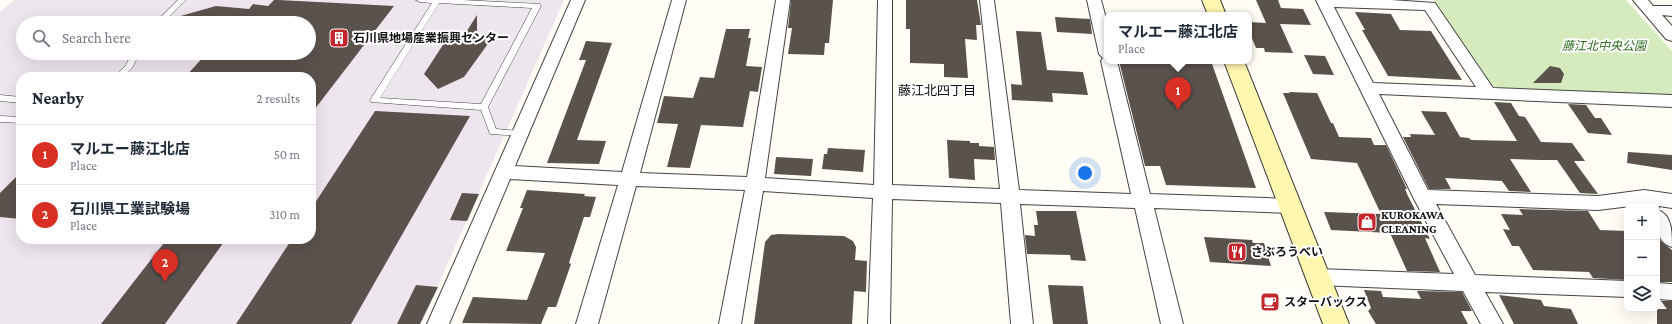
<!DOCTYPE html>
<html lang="en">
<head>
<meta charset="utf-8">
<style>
  :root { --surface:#fff; --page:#f2f2f3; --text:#1f2937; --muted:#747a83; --line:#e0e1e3; --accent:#d93025 }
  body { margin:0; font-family:"Crimson Pro","Noto Sans JP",serif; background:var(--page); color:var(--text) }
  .controls { position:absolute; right:12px; bottom:12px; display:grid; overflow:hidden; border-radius:8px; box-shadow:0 4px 16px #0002 }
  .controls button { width:36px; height:36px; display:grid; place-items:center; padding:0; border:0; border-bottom:1px solid var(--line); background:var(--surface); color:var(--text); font:20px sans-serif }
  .you { position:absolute; left:1085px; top:173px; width:14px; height:14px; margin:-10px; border:3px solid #fff; border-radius:50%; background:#1a73e8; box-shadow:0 0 0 6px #1a73e833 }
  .badge { display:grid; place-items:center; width:26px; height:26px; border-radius:50%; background:var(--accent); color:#fff; font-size:13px; font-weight:700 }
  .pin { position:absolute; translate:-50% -33px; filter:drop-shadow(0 1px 2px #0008) }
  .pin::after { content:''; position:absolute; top:21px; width:14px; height:12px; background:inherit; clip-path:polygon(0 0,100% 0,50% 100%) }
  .popup { position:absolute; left:1104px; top:12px; width:148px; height:52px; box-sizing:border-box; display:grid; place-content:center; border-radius:8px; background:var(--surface); filter:drop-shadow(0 1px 3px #0005); font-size:13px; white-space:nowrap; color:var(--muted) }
  .popup b { font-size:15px; color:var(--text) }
  .popup::after { content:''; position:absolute; left:50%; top:100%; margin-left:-8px; border:8px solid transparent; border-top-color:var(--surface) }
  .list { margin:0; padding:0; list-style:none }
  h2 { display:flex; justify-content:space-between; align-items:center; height:52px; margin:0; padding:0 16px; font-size:17px }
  h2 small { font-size:13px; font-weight:400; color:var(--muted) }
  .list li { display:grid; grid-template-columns:26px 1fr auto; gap:12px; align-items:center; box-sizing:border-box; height:60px; padding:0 16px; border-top:1px solid var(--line) }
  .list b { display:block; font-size:15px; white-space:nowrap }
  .list p { margin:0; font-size:13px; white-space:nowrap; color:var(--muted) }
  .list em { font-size:13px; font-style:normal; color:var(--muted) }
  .icon { flex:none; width:22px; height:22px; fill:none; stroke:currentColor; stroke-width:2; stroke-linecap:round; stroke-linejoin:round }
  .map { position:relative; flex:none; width:1672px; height:324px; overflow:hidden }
  .search { position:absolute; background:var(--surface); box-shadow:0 4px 16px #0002; left:16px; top:16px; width:300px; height:44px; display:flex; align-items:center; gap:10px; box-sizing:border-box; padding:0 14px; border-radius:22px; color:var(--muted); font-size:15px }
  .panel { position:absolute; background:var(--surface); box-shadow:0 4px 16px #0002; left:16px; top:72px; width:300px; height:172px; border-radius:16px }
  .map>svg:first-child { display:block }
</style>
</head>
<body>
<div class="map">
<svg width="1672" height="324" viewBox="0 0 1672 324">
  <rect width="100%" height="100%" fill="#fffdf5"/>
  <path fill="#eee6ef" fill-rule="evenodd" d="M14 0H564L421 324H0V12ZM23 23H309V53H23ZM21 77H311V239H21Z"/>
  <path fill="#d5ebbd" d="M1434 0H1626L1672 51V95L1500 89 1488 84Z"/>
  <path fill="#5a524d" d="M274 0H279L394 6 311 114V77H185L207 53H309V23H170V19L216 6 249 9 253 4 268 6Z
    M791 0H833L829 43H825L824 55 788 54 792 28H788Z
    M906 0H977L981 25H976L977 40 965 39 968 78 944 77V64L910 63V29H906Z
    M1256 0H1278L1281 8 1303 9 1311 25 1280 24 1293 53 1265 52 1264 48H1256L1249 31V22L1266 23Z
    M1355 12 1391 14 1400 30 1431 31 1462 80 1388 76 1362 30H1365Z
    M477 15V35L495 34 464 77 438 89 424 74 450 34H465Z
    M1055 17 1090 19 1092 34 1057 32Z
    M726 29H750L748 38H751L746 66 762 67 758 92 750 91 743 127 701 125 690 168 667 167 678 124 657 123 664 96 693 98 700 77 714 78Z
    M1016 31 1041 32 1047 70 1083 72 1088 95 1052 93 1053 102 1012 100 1011 84 1022 85Z
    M586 41 612 43 577 140 606 141 599 164 547 163 586 60H579Z
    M1304 55 1325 56 1334 75 1313 74Z
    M1119 61H1211L1256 188 1166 185 1160 166H1145Z
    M1550 66 1560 68 1564 74 1561 83H1533Z
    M1289 92 1317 93 1331 123H1333L1339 137 1371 138 1374 145H1386L1407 189H1405L1408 196 1430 239 1425 238 1440 272 1407 271 1390 233 1331 230 1324 212 1381 214 1357 163 1311 159 1283 93H1290Z
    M1494 102 1511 103 1519 116 1525 117 1541 142 1572 143 1585 161H1574L1598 194 1580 193 1557 160H1541L1510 159 1531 192 1509 191 1502 181 1445 178 1451 189H1429L1403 137H1411L1410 134 1435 135 1421 111 1446 112 1460 137 1469 138 1471 140 1517 141Z
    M1568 104 1586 105 1595 118H1601L1612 135 1588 133Z
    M375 111 470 116 351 324H236L292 239H311V209Z
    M947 140 970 141V143H979V146L994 147 995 160 974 159 975 180 949 178Z
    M828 148 865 150 863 172 822 169 824 154H827Z
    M1628 152 1672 155V170L1627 163Z
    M776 157 813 159 811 176 774 174Z
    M21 172V219L0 217V193Z
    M527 190 585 194 584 196 596 197 590 217H584L569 263 571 264 556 307H548L541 324 462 323 473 297 527 300 545 253 506 251 523 208H520Z
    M462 193 479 194 467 221 450 220Z
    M1519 209 1588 211 1600 230 1627 231V280L1593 278 1589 272 1533 270 1519 246H1512L1503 229 1510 230 1501 214 1523 215Z
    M1036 211H1076L1086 261 1071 260 1070 255 1027 254 1025 235 1035 236 1034 225H1038Z
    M1657 233 1661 241 1672 250V282H1657Z
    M778 234 844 236 853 241 856 247 855 260 867 261 866 292 854 291 852 324H754L765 242 771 235Z
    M1204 237 1252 240 1253 243H1264L1271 266 1210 262Z
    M167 239H226L165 324H101Z
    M416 285 438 287 420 324H397Z
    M1048 285 1083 286 1088 324H1053Z
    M1364 290 1381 291 1383 297 1421 299 1417 291 1462 292 1472 311H1461L1468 324H1376L1368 311 1371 308Z
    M1499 295 1541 300 1544 306 1571 309 1578 324H1514Z
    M1661 301H1672V324H1657V309H1667Z"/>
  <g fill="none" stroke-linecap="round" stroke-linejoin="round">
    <defs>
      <path id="lane" d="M178 0H186L163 23H155Z
        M416 0H462L540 4 541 6 488 107 496 129 520 131 523 132 524 134 523 136 490 134 481 110 371 102 370 100 432 3 420 2ZM439 3 532 8 481 104 380 98Z
        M132 53H140L132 68 123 77H114L126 65Z
        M0 95 21 97V103L0 101Z
        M0 116 21 117V123L0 122Z"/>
      <path id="street" d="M571 0H585L515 166 622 172 672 0H686L640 173 747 177 776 0H790L765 178 874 185 878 0H892V185L1000 189 980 0H994L1019 190 1131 194 1101 61 1103 58 1099 54 1087 0H1101L1107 22V61H1117L1150 194 1291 199 1298 201 1300 206 1298 211 1291 213 1154 208 1183 324H1161L1135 208 1020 204 1033 324H1011L1001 203 892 199 890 324H868L873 198 763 191 741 324H719L745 190 636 186 598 324H576L618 185 510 179 449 324H427Z
        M1316 0H1391L1435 3 1493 88 1672 95V107L1379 94 1428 190 1598 196 1644 190 1672 194V208L1659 206 1658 210C1672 215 1672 232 1672 247 1654 241 1657 222 1657 207H1640L1639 205 1598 210 1436 204 1475 275 1627 281V297L1485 292 1503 324H1481L1463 291 1318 285 1311 283 1308 277 1311 271 1318 269 1454 274 1413 197ZM1334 7 1425 10 1476 87 1373 83Z
        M1633 0H1648L1653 6H1672V16L1662 15 1672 26V41L1666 39Z
        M1657 283 1672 284V300L1657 299Z"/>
      <path id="secondary" d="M1202 0H1220L1226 15H1208Z
        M1224 61H1244L1349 324H1323Z"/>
    </defs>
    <use href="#lane" stroke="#444" stroke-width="1"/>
    <use href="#street" stroke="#444" stroke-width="2"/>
    <use href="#secondary" stroke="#333" stroke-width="2"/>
    <use href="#lane" fill="#fff" fill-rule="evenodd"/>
    <use href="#street" fill="#fff" fill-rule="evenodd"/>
    <use href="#secondary" fill="#fff6b0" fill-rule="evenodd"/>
  </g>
  <defs>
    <symbol id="building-square" viewBox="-11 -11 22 22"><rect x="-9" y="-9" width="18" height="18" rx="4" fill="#c4262e" stroke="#fff"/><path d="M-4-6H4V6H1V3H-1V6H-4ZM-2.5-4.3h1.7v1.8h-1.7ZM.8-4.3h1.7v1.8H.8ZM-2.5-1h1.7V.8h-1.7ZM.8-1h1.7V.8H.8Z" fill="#fff"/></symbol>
    <symbol id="shop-square" viewBox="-11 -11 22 22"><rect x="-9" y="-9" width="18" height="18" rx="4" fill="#c4262e" stroke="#fff"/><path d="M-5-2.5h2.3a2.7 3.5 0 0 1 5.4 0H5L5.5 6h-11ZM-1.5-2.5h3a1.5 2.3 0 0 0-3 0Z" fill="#fff"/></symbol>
    <symbol id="restaurant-square" viewBox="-11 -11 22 22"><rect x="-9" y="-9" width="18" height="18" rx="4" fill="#c4262e" stroke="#fff"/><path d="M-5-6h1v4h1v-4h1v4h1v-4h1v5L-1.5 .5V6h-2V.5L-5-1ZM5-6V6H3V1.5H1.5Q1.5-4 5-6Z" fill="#fff"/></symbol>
    <symbol id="cafe-square" viewBox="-11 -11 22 22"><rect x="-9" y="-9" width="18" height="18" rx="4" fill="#c4262e" stroke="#fff"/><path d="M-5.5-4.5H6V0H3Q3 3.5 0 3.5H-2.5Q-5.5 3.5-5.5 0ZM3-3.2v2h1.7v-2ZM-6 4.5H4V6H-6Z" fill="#fff"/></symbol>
  </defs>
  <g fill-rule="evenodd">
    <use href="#building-square" x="328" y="27" width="22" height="22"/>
    <use href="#shop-square" x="1356" y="211" width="22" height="22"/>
    <use href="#restaurant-square" x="1226" y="241" width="22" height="22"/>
    <use href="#cafe-square" x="1259" y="291" width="22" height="22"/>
  </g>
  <g text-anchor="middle" stroke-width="4" stroke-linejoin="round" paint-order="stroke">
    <g font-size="12" font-weight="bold" fill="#111" stroke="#fff" text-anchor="start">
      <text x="353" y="42">石川県地場産業振興センター</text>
      <text x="1381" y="219">KUROKAWA<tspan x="1381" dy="14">CLEANING</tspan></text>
      <text x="1251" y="256">さぶろうべい</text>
      <text x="1284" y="306">スターバックス</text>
    </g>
    <g font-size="12" font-style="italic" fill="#2f6b1f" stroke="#fff">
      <text x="1604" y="50">藤江北中央公園</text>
    </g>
    <g font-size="13" fill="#111" stroke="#fff">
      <text x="937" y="95">藤江北四丁目</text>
    </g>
  </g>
</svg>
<div class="controls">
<button>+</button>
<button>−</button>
<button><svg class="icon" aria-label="layers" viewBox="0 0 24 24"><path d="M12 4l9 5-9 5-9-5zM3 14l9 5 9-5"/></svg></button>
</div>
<div class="you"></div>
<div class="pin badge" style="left:1178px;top:110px">1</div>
<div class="popup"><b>マルエー藤江北店</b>Place</div>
<div class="pin badge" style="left:165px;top:282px">2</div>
<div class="search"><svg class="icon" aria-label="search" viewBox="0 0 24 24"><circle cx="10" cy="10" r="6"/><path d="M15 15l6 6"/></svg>Search here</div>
<section class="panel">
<h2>Nearby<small>2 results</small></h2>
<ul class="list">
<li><span class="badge">1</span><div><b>マルエー藤江北店</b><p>Place</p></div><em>50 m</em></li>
<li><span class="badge">2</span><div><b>石川県工業試験場</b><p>Place</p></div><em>310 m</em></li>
</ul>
</section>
</div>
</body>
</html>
